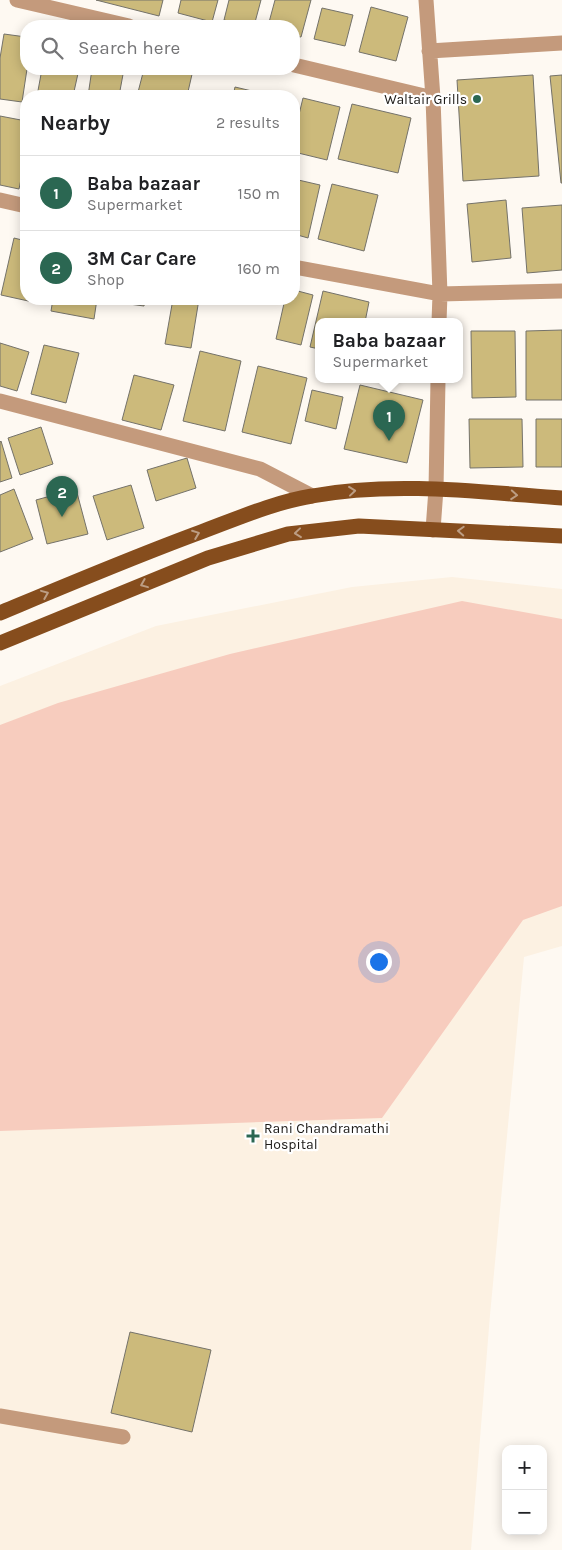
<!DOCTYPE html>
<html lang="en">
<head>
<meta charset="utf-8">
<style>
  :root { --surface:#fff; --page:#f2f2f2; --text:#202124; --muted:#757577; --line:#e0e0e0; --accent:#2b6752 }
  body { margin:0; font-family:Karla,sans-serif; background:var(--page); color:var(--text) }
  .controls { position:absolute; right:15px; bottom:15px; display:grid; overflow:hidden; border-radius:10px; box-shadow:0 2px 12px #0003 }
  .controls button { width:45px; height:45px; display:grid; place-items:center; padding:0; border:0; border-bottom:1px solid var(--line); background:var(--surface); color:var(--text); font:25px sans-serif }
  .you { position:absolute; left:378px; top:961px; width:18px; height:18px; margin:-12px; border:4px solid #fff; border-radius:50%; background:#1a73e8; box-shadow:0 0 0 8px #1a73e833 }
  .badge { display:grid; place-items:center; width:32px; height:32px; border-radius:50%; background:var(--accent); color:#fff; font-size:16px; font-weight:700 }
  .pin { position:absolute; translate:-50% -41px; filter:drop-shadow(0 1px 2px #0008) }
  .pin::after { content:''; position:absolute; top:26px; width:18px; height:15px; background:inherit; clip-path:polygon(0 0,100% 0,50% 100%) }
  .popup { position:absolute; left:315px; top:318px; width:148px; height:65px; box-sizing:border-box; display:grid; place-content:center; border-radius:10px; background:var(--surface); filter:drop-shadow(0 1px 4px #0005); font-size:16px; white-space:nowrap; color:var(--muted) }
  .popup b { font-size:19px; color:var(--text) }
  .popup::after { content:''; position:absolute; left:50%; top:100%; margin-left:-10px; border:10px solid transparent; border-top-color:var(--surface) }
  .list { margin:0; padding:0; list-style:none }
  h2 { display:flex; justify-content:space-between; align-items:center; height:65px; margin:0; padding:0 20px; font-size:21px }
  h2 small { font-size:16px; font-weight:400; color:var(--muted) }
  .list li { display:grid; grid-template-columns:32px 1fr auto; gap:15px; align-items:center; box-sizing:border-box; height:75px; padding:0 20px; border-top:1px solid var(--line) }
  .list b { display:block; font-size:19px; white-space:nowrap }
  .list p { margin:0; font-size:16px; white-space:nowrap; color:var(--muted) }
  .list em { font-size:16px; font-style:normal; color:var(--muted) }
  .icon { flex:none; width:28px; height:28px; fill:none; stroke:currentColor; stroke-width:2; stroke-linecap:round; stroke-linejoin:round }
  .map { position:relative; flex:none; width:562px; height:1550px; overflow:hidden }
  .search { position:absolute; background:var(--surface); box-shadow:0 2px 12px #0003; left:20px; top:20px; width:280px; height:55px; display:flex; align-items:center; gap:12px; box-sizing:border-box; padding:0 18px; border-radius:20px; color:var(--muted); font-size:19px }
  .panel { position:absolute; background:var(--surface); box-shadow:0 2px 12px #0003; left:20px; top:90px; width:280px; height:215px; border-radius:20px }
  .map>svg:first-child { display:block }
</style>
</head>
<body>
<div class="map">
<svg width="562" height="1550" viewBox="0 0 562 1550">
  <rect width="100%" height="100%" fill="#fef9f2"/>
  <path fill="#fcf1e2" d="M452 577 562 589V946L524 957 490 1315 471 1550H0V686L156 626 352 587Z"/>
  <path fill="#f7ccbe" d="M462 601 562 619V906L523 920 382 1118 0 1131V725L58 703 230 654Z"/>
  <path fill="#ccba7b" stroke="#74726a" d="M96 0H163L159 16Z
    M181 0H218L212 22 178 13Z
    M229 0H261L254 26 224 20Z
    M275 0H311L301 37 294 36V26H268Z
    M371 7 408 17 396 61 359 52Z
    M322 8 353 15 345 46 314 39Z
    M4 34 26 37 27 69 22 102 0 99V58Z
    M42 69H79L73 96H37Z
    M92 69H124L119 96H88Z
    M144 69 193 70 187 96H137Z
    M533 75 539 176 463 181 457 80Z
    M562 75V183H561L550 76Z
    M235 87 273 96H233Z
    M303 98 340 107 327 160 294 152V135Z
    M352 104 411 118 398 173 338 159Z
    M0 116 26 121V155L19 189 0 185Z
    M294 179 320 185 308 238 294 234Z
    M332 184 378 195 364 251 318 239Z
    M506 200 511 258 472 262 467 204Z
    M562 205V270L527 273 522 208Z
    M14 238 26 241V299H43L42 304 1 295Z
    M294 290 313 295 301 345 276 339 285 299H294Z
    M323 291 369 302 365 322H319V349L310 347Z
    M53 299H97L94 319 51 311Z
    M114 299H145L144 306 114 302Z
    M173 299H199L191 348 165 344Z
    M562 330V400H526V331Z
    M471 331H515L516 397 472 398Z
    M0 343 29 352 17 391 0 386Z
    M44 345 79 353 66 403 31 394Z
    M200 351 241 361 225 431 183 421Z
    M258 366 307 378 291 444 242 432Z
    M134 375 174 385 161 430 122 420Z
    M360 385 423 400 407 463 344 449Z
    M312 390 343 397 336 429 305 421Z
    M469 419H522L523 467 470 468Z
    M536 419H562V467H536Z
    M41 427 53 464 20 475 8 438Z
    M1 441 12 478 0 482V442Z
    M187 458 196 488 156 501 147 470Z
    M131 485 144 528 107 540 93 496Z
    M14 489 33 539 0 552V495Z
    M76 489 88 534 47 544 36 500Z
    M130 1332 211 1350 192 1432 111 1413Z"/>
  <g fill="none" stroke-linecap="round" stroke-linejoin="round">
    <path stroke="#c49a7c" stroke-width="15" d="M17 0 129 26
      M426 0 433 98 440 294 439 322
      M429 51 562 43
      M294 65 433 98
      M0 200 26 206
      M294 267 440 294 562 291
      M0 401 260 469 312 496
      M433 530 436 489 438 380
      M0 1416 123 1437"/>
    <path stroke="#864d1d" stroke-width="15" d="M0 613C67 585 133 557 201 532 236 519 275 502 312 496 393 481 481 492 562 498
      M0 643 208 558 288 534 359 526 562 536"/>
  </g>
  <defs><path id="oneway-chevron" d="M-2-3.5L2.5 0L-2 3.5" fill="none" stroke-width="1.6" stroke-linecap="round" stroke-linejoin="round" transform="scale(1.25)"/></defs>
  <g stroke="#bc9d83">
    <use href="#oneway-chevron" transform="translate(352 491) rotate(-6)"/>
    <use href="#oneway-chevron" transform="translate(514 495) rotate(4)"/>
    <use href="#oneway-chevron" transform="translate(461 531) rotate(-177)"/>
    <use href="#oneway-chevron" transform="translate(298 533) rotate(174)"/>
    <use href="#oneway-chevron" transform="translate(196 534) rotate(-21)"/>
    <use href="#oneway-chevron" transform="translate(144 584) rotate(158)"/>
    <use href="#oneway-chevron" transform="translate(45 594) rotate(-22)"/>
  </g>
  <g fill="#2b6752" stroke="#fff" stroke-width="2">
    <circle cx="477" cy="99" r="5"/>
    <path d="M250.5 1128.5h5v5h5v5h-5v5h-5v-5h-5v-5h5z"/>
  </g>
  <g text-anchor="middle" stroke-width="4.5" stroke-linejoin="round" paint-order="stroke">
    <g font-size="14" fill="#1d1b18" stroke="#fff" text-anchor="end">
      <text x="467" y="104">Waltair Grills</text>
      <text x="264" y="1133" text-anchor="start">Rani Chandramathi<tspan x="264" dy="16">Hospital</tspan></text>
    </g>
  </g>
</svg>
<div class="controls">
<button>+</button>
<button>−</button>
</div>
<div class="you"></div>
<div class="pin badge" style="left:389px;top:441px">1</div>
<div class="popup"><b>Baba bazaar</b>Supermarket</div>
<div class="pin badge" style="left:62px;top:517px">2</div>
<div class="search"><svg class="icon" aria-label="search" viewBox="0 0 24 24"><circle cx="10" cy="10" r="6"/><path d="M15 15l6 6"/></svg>Search here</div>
<section class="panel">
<h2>Nearby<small>2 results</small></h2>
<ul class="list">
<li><span class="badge">1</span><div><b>Baba bazaar</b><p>Supermarket</p></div><em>150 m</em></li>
<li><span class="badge">2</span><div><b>3M Car Care</b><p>Shop</p></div><em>160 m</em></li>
</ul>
</section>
</div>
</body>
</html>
